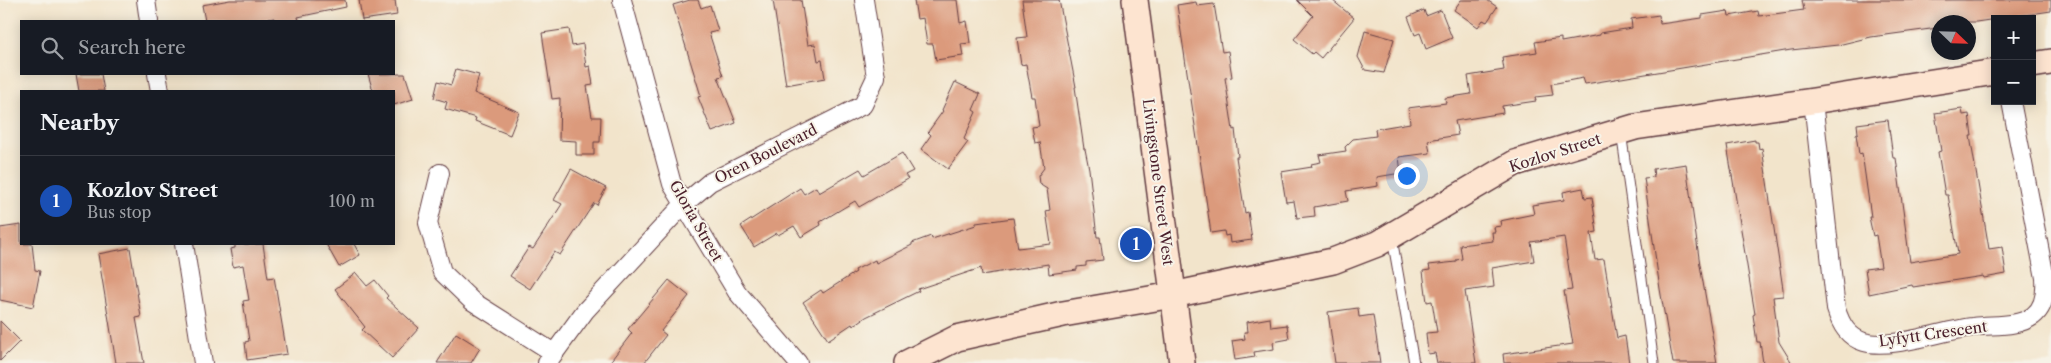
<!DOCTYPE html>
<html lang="en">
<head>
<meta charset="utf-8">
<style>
  :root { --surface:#171b24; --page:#20242c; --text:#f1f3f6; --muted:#9ea1a6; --line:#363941; --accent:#d690ce }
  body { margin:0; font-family:"Libre Caslon Text",serif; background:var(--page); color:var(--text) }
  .controls { position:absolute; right:15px; top:15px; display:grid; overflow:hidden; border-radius:0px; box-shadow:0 2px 12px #0003 }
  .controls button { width:45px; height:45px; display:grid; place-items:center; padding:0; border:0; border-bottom:1px solid var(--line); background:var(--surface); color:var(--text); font:25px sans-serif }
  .compass { position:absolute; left:1931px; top:15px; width:45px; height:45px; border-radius:50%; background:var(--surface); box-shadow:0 2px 12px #0003; rotate:113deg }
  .you { position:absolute; left:1406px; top:175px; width:18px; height:18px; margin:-12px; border:4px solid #fff; border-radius:50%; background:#1a73e8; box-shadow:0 0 0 8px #1a73e833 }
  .badge { display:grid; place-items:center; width:32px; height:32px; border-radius:50%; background:var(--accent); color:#fff; font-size:16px; font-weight:700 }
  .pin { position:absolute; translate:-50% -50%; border:2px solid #fff; box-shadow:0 1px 5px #0006 }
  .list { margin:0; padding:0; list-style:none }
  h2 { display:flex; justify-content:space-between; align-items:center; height:65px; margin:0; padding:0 20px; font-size:21px }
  h2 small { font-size:16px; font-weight:400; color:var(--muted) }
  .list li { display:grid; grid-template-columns:32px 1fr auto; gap:15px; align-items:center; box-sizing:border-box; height:90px; padding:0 20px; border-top:1px solid var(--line) }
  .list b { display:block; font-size:19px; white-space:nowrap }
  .list p { margin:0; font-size:16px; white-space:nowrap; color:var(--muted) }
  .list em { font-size:16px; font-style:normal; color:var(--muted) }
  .icon { flex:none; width:28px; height:28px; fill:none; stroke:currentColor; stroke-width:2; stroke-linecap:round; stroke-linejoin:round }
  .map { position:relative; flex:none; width:2051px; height:363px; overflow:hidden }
  .search { position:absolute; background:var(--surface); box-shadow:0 2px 12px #0003; left:20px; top:20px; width:375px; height:55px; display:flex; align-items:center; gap:12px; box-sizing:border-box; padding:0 18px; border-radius:0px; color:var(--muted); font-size:19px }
  .panel { position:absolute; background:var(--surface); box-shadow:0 2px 12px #0003; left:20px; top:90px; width:375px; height:155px; border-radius:0px }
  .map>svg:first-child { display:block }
</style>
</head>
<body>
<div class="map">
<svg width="2051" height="363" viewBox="0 0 2051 363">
  <rect width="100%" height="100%" fill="#f7f3e8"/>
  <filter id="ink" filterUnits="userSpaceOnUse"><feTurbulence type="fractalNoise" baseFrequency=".02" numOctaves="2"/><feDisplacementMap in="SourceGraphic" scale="10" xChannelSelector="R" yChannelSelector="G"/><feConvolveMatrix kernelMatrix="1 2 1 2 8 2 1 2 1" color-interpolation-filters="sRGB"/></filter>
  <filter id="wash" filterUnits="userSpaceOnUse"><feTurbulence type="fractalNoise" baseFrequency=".0096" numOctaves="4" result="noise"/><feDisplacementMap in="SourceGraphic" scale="20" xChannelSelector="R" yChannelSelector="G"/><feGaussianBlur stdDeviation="1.12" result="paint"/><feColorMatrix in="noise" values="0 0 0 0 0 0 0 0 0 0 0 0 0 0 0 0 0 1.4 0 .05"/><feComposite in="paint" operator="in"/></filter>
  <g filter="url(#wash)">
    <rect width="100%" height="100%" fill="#f2e4cb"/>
    <g id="blocks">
      <path fill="#db9a7c" d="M230 0H345L346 7 298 17 299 21H274V18L255 21H205L202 5Z
        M359 0H395L397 15 362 20Z
        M690 0H698L701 8 710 5 718 31 709 33 723 76 718 77 736 123 712 132 698 97 701 96 673 5Z
        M773 0H801L808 45 815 44 818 61 822 60 825 78 786 85Z
        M914 0H957L960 23 967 21 970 43 961 44 963 56 936 60 933 44H927L923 18 917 19Z
        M1022 0H1059L1076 87H1075L1084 149H1085L1089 169 1097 237H1100L1103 260 1086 262V266L1077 267V270L1049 274 1048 264 982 275 981 268 918 289 919 291 866 317 853 326 852 324 828 340 803 302 821 290 823 293 856 272 855 270 875 260 876 263 912 245V243L931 236 932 239 976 225V223L1013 218 1018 248 1051 244 1046 211 1050 210 1047 189 1039 184 1038 176 1044 168 1040 142 1035 143 1032 127 1039 126 1035 97H1032L1026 64 1021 65 1017 38 1027 37Z
        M1297 0H1332L1354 18 1321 58 1314 52 1312 54 1294 39 1313 16Z
        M1461 0H1487L1497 7 1487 22 1483 20 1478 27 1454 10Z
        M1802 0H2051V11L1976 22H1938V28L1871 37 1838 45 1791 50 1585 84 1583 78 1551 84 1553 95 1535 97 1536 101 1502 106 1503 113 1455 121 1458 135 1428 140 1430 153 1399 157 1401 173 1377 177 1378 186 1346 191 1348 201 1314 207 1315 216 1297 218 1294 201 1286 202 1281 172 1312 167 1311 164 1321 162 1319 155 1346 151 1345 147 1353 139 1376 136 1375 129 1410 123 1408 108 1446 103 1445 98 1471 94 1468 76 1504 70 1502 57 1537 52 1535 42 1561 38V42L1600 35V33L1632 28 1631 19 1659 15 1660 24 1702 18V15L1728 11 1729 16 1758 11 1759 16 1804 10Z
        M1196 2 1197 6 1214 4 1222 52 1228 51 1232 77 1225 78 1233 130 1235 129 1238 157H1236L1245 213 1248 212 1252 240 1230 243 1229 235 1225 236 1224 231 1211 233 1177 5Z
        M1424 10 1426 16 1441 10 1452 38 1426 49 1420 33 1415 35 1408 17Z
        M569 29 572 46 583 44 586 67 590 66 593 85 587 86 592 117H601L600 142H594V155H576V141L559 140 560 98 552 99 542 33Z
        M1365 31 1394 39 1384 73 1365 70 1358 57Z
        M456 69 479 75 474 93 519 112 510 135 475 121 476 118 445 109 447 102 434 98 438 81 451 85Z
        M76 74H101L104 91H79Z
        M368 74H405L413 99 394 105V91H373Z
        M955 82 980 94 973 110 976 112 964 139 968 142 948 169 921 149 931 135 928 132 943 111 942 110Z
        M1962 109 1963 115 1969 114 1972 136H1970L1989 249 2002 247 2006 274 1984 278 1983 276 1913 287 1912 285 1869 294 1865 269 1881 267 1876 235 1873 236 1869 217H1871L1862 153 1859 154 1856 134 1858 133 1857 124 1888 120 1893 158H1896L1910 262 1958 254 1948 195H1945L1938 152 1941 151 1935 113Z
        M1755 140V142H1758L1759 149 1762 148 1783 289V296L1773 297 1779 342 1792 363H1763L1760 342H1757L1753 315 1755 314 1727 145Z
        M902 153 913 171 905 175 908 179 859 207 855 201 820 222 821 225 801 237 794 226 778 235 777 233 754 247 741 226 800 188 804 194 816 187 819 193 860 169 864 175Z
        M1686 164 1700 265 1717 363H1673L1660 289 1644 178 1654 177 1653 169Z
        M571 169 606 188 597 205 594 203 560 255 554 252 530 289 510 276 529 247 533 249 562 204 554 200Z
        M1583 188 1585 198 1592 197 1597 232 1591 233 1595 260 1604 259 1617 338 1625 336 1629 363H1504L1503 354 1573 344 1564 291 1572 290 1564 237 1531 242 1534 261 1492 268 1494 287 1465 291 1476 363H1437L1435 353 1428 354 1426 333 1437 332 1432 301 1427 302 1423 271 1430 270 1429 265 1456 262V260L1462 259 1460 245 1493 241 1492 232H1495L1494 227 1501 226 1500 221 1534 214 1532 205 1564 200 1563 192Z
        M21 225V244H32L35 270 40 271 33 307 0 300V228Z
        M235 244H263L268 278 274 277 287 354 247 360 245 342 249 341 243 301 249 300 243 265 233 267 230 249 235 248Z
        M326 244H354L360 255 339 267Z
        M130 248 141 317 136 318 144 363H116L98 254Z
        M356 273 367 286 375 280 388 296 386 298 419 328 392 358 362 330 365 327 335 289Z
        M669 280 689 296 661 331 666 335 644 363H609L632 333 628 329Z
        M1358 308 1359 317 1373 315 1380 363H1335L1328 312Z
        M1270 318 1271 327 1287 325 1289 339 1273 342 1274 349 1254 352 1255 357 1235 360 1232 341 1245 339 1244 332H1248L1247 322Z
        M0 321 20 341 0 361Z
        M456 333 480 348 471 363H437Z"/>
    </g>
  </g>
  <g filter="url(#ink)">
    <use href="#blocks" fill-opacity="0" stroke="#633d43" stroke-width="1"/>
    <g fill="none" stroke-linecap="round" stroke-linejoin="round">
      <defs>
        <path id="lane" d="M1621 132 1654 363
          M1392 238 1414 363"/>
        <path id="street" d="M146 0 149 21
          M622 0 672 184 737 292 798 363
          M157 74 160 91
          M1813 101 1836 309C1841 325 1848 337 1864 342 1891 350 1944 330 1973 327 1992 324 2016 328 2033 316 2045 307 2046 292 2045 278L2011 101
          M440 173 428 223 442 272 472 301 554 353
          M184 244 203 363
          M547 363 585 311 684 204 710 182 863 105 876 77 864 0"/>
        <path id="secondary" d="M1135 0 1182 363
          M2032 65 2051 62
          M907 363 957 338 1063 314 1173 295 1333 261 1377 244 1515 163 1635 127 1813 101 1995 72"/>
      </defs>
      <use href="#lane" stroke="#633d43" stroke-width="11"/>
      <use href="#street" stroke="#633d43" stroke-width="20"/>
      <use href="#secondary" stroke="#633d43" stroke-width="28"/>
      <use href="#lane" stroke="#fff" stroke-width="9"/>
      <use href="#street" stroke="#fff" stroke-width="18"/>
      <use href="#secondary" stroke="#fde4d0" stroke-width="25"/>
    </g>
  </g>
  <g text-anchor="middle" stroke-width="4" stroke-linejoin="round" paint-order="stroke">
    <g font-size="15" fill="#4a1f2b" stroke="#f7f3e8">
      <text transform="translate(1555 153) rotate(-18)" y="5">Kozlov Street</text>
      <text transform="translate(766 154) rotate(-27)" y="5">Oren Boulevard</text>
      <text transform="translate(1158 182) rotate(83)" y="5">Livingstone Street West</text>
      <text transform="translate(696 221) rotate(60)" y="5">Gloria Street</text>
      <text transform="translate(1933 334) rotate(-8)" y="5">Lyfytt Crescent</text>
    </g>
  </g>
</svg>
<div class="controls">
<button>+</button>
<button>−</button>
</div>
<svg class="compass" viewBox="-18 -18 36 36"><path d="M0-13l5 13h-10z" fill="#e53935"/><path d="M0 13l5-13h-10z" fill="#9ea1a6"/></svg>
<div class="you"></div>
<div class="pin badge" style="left:1136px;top:244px;background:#1a4fb4">1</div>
<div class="search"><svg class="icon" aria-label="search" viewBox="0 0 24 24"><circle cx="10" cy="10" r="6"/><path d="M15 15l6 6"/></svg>Search here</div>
<section class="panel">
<h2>Nearby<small></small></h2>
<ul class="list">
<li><span class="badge" style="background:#1a4fb4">1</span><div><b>Kozlov Street</b><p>Bus stop</p></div><em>100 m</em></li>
</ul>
</section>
</div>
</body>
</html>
